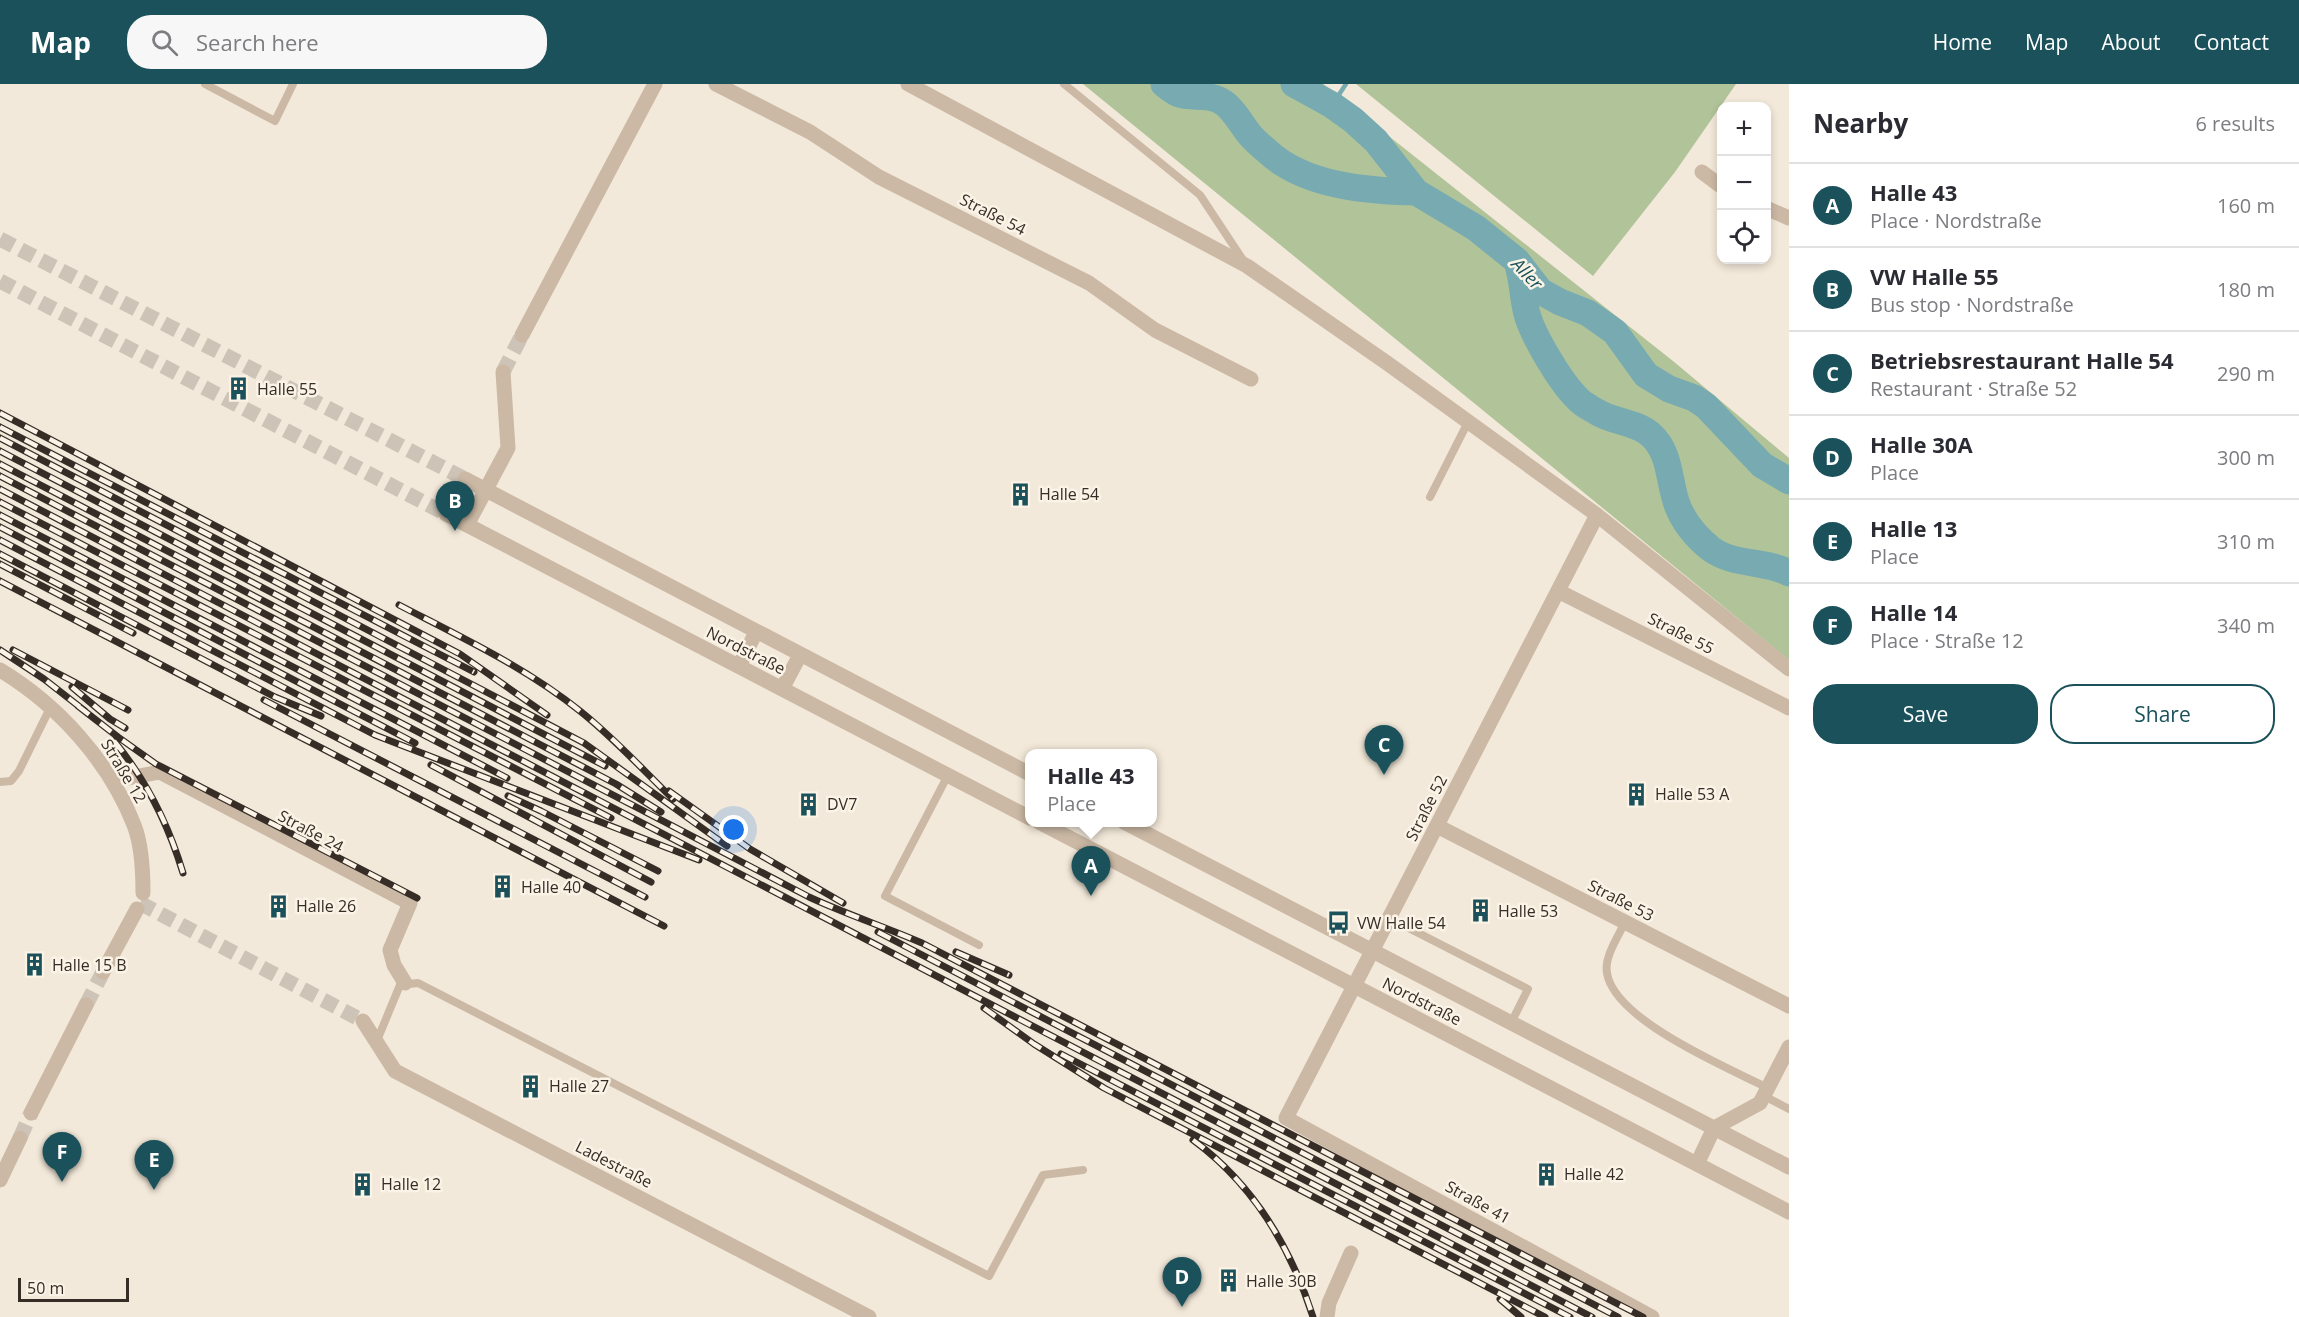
<!DOCTYPE html>
<html lang="en">
<head>
<meta charset="utf-8">
<style>
  :root { --surface:#fff; --page:#f7f7f7; --text:#2b2b33; --muted:#7c7c81; --line:#e1e1e2; --accent:#1a515a }
  body { margin:0; font-family:"Open Sans",sans-serif; background:var(--page); color:var(--text) }
  .controls { position:absolute; right:18px; top:18px; display:grid; overflow:hidden; border-radius:12px; box-shadow:0 3px 9px #0003 }
  .controls button { width:54px; height:54px; display:grid; place-items:center; padding:0; border:0; border-bottom:2px solid var(--line); background:var(--surface); color:var(--text); font:30px sans-serif }
  .scale { position:absolute; left:18px; bottom:15px; width:111px; box-sizing:border-box; padding-left:6px; border:3px solid #372d27; border-top:0; font-size:16px; line-height:21px; white-space:nowrap; color:#372d27; -webkit-text-stroke:4px #faf3e6; paint-order:stroke }
  .you { position:absolute; left:734px; top:746px; width:21px; height:21px; margin:-15px; border:4px solid #fff; border-radius:50%; background:#1a73e8; box-shadow:0 0 0 9px #1a73e833 }
  .badge { display:grid; place-items:center; width:39px; height:39px; border-radius:50%; background:var(--accent); color:#fff; font-size:20px; font-weight:700 }
  .pin { position:absolute; translate:-50% -50px; filter:drop-shadow(0 2px 3px #0008) }
  .pin::after { content:''; position:absolute; top:32px; width:21px; height:18px; background:inherit; clip-path:polygon(0 0,100% 0,50% 100%) }
  .popup { position:absolute; left:1025px; top:665px; width:132px; height:78px; box-sizing:border-box; display:grid; place-content:center; border-radius:12px; background:var(--surface); filter:drop-shadow(0 2px 4px #0005); font-size:20px; white-space:nowrap; color:var(--muted) }
  .popup b { font-size:22px; color:var(--text) }
  .popup::after { content:''; position:absolute; left:50%; top:100%; margin-left:-12px; border:12px solid transparent; border-top-color:var(--surface) }
  .list { margin:0; padding:0; list-style:none }
  h2 { display:flex; justify-content:space-between; align-items:center; height:78px; margin:0; padding:0 24px; font-size:26px }
  h2 small { font-size:20px; font-weight:400; color:var(--muted) }
  .list li { display:grid; grid-template-columns:39px 1fr auto; gap:18px; align-items:center; box-sizing:border-box; height:84px; padding:0 24px; border-top:2px solid var(--line) }
  .list b { display:block; font-size:22px; white-space:nowrap }
  .list p { margin:0; font-size:20px; white-space:nowrap; color:var(--muted) }
  .list em { font-size:20px; font-style:normal; color:var(--muted) }
  .actions { display:flex; gap:12px; padding:18px 24px }
  .actions a { flex:1; padding:14px 0; border:2px solid var(--accent); border-radius:24px; text-align:center; font-size:21px; color:var(--accent) }
  .actions .main { background:var(--accent); color:#fff }
  .icon { flex:none; width:33px; height:33px; fill:none; stroke:currentColor; stroke-width:2; stroke-linecap:round; stroke-linejoin:round }
  .map { position:relative; flex:none; width:1789px; height:1233px; overflow:hidden }
  header { display:flex; align-items:center; gap:36px; box-sizing:border-box; height:84px; padding:0 30px; background:var(--accent); color:#fff }
  header strong { font-size:28px }
  nav { display:flex; gap:33px; margin-inline-start:auto; font-size:21px }
  .search { width:420px; height:54px; background:var(--page); display:flex; align-items:center; gap:15px; box-sizing:border-box; padding:0 21px; border-radius:24px; color:var(--muted); font-size:22px }
  main { display:flex }
  aside { flex:1; background:var(--surface) }
  .map>svg:first-child { display:block }
</style>
</head>
<body>
<header>
<strong>Map</strong>
<div class="search"><svg class="icon" aria-label="search" viewBox="0 0 24 24"><circle cx="10" cy="10" r="6"/><path d="M15 15l6 6"/></svg>Search here</div>
<nav><a>Home</a><a>Map</a><a>About</a><a>Contact</a></nav>
</header>
<main>
<div class="map">
<svg width="1789" height="1233" viewBox="0 0 1789 1233">
  <rect width="100%" height="100%" fill="#f3e9da"/>
  <path fill="#b1c399" d="M1083 0H1323L1673 277 1789 374V576Z
    M1356 0H1736L1675 88 1593 192Z"/>
  <g fill="none" stroke-linecap="round" stroke-linejoin="round">
    <path stroke="#77abb1" stroke-width="4.5" d="M1332 21 1346 0"/>
    <path stroke="#77abb1" stroke-width="27" d="M1164 0C1168 3 1174 8 1179 10 1192 15 1209 8 1224 19 1235 27 1241 40 1250 51 1255 57 1261 62 1267 67 1304 102 1368 107 1416 108
      M1294 0 1332 21 1353 36 1376 57 1416 108 1476 144 1517 177 1540 207 1560 218 1588 229 1615 248 1646 291 1669 305 1694 314 1706 322 1762 381 1789 397
      M1519 185C1523 200 1523 215 1527 230 1533 252 1561 299 1578 315 1583 321 1591 324 1597 328 1613 338 1637 338 1651 351 1672 370 1668 399 1678 423 1685 440 1696 453 1711 465 1734 482 1766 476 1789 489"/>
    <path stroke="#cdc3b6" stroke-width="15" stroke-dasharray="15 8" stroke-linecap="butt" d="M503 288 522 251
      M140 819 363 937
      M86 921 103 888
      M20 1054 31 1029"/>
    <path stroke="#cdc3b6" stroke-width="15" stroke-dasharray="15 8" stroke-linecap="butt" d="M0 155 465 395
      M0 197 446 430"/>
    <path stroke="#cbb9a5" stroke-width="8" d="M205 0 275 37 293 0
      M1064 0 1200 111 1243 176
      M1430 413 1468 338
      M948 691 885 812 979 861
      M0 698 11 697 19 687 50 624
      M1389 834 1528 905 1511 939
      M1625 838C1618 853 1604 873 1607 889 1614 936 1728 984 1768 1004
      M376 959 400 901 418 899 989 1192 1043 1091 1083 1086
      M1764 1012 1789 1025"/>
    <path stroke="#cbb9a5" stroke-width="15" d="M716 0 810 48 879 93 1089 199 1155 246 1251 295
      M908 0 1247 182 1387 279 1597 431 1789 585
      M1702 88 1722 103
      M1766 124 1789 134
      M522 251 655 0
      M1597 431 1286 1034 1652 1233
      M467 441 508 364 503 288
      M1558 507 1789 624
      M0 586C58 621 109 677 134 741 142 761 143 788 143 809
      M112 697 160 688 410 819 390 866 394 881 405 899
      M1437 742 1789 922
      M103 888 137 825
      M363 937 395 987 869 1233
      M31 1029 86 921
      M1697 1080 1714 1044 1760 1019 1789 963
      M0 1096 20 1054
      M1327 1233 1329 1219 1351 1169"/>
    <path stroke="#cbb9a5" stroke-width="15" d="M465 395 1030 690
      M446 430 1030 734
      M739 582 756 548
      M782 605 800 571
      M1039 738 1789 1128
      M1124 738 1789 1083"/>
    <defs>
      <path id="rail" d="M0 329 460 570 547 631
        M0 343 474 588
        M0 354 584 659 727 762
        M0 367 605 682
        M0 380 616 700 661 728
        M0 392 809 813C846 830 885 843 922 859L1643 1233
        M0 405 1592 1233
        M0 418 611 734
        M0 431 507 694
        M0 443 415 659
        M0 456 375 651 699 776
        M0 470 275 613 321 632
        M0 480 133 549
        M0 497 664 842
        M399 521C461 553 525 583 580 627 614 654 643 686 673 715
        M0 566 44 595 85 627
        M13 566 128 626
        M72 603 110 635 125 644
        M264 616 645 813
        M78 622 118 653 156 680 417 814
        M114 657C147 697 168 739 183 789
        M431 681 651 798
        M669 707 750 765 843 819
        M508 712 541 727 658 787
        M878 848 1618 1233
        M956 868 1009 891
        M984 924 1034 960 1104 1004 1545 1233
        M1061 970 1570 1233
        M1193 1056C1253 1100 1291 1164 1313 1233
        M1500 1215 1521 1233"/>
    </defs>
    <use href="#rail" stroke="#372d27" stroke-width="7"/>
    <use href="#rail" stroke="#faf3e6" stroke-width="4.5" stroke-dasharray="14" stroke-linecap="butt"/>
  </g>
  <defs>
    <symbol id="building-bare" viewBox="-9 -9 18 18"><path d="M-4-6H4V6H1V3H-1V6H-4ZM-2.5-4.3h1.7v1.8h-1.7ZM.8-4.3h1.7v1.8H.8ZM-2.5-1h1.7V.8h-1.7ZM.8-1h1.7V.8H.8Z" fill="#1a515a" stroke="#faf3e6" stroke-width="2.5" paint-order="stroke"/></symbol>
    <symbol id="bus-bare" viewBox="-9 -9 18 18"><path d="M-5-6H5V4H4V6H2V4H-2V6H-4V4H-5ZM-3.5-4V0h7V-4ZM-3.5 1.2v1.5H-2V1.2ZM2 1.2v1.5H3.5V1.2Z" fill="#1a515a" stroke="#faf3e6" stroke-width="2.5" paint-order="stroke"/></symbol>
  </defs>
  <g fill-rule="evenodd">
    <use href="#building-bare" x="222" y="288" width="33" height="33"/>
    <use href="#building-bare" x="1004" y="394" width="33" height="33"/>
    <use href="#building-bare" x="1620" y="694" width="33" height="33"/>
    <use href="#building-bare" x="792" y="704" width="33" height="33"/>
    <use href="#building-bare" x="486" y="786" width="33" height="33"/>
    <use href="#building-bare" x="262" y="806" width="33" height="33"/>
    <use href="#building-bare" x="1464" y="810" width="33" height="33"/>
    <use href="#bus-bare" x="1322" y="822" width="33" height="33"/>
    <use href="#building-bare" x="18" y="864" width="33" height="33"/>
    <use href="#building-bare" x="514" y="986" width="33" height="33"/>
    <use href="#building-bare" x="1530" y="1074" width="33" height="33"/>
    <use href="#building-bare" x="346" y="1084" width="33" height="33"/>
    <use href="#building-bare" x="1212" y="1180" width="33" height="33"/>
  </g>
  <g text-anchor="middle" stroke-width="5" stroke-linejoin="round" paint-order="stroke">
    <g font-size="16" fill="#372d27" stroke="#faf3e6">
      <text transform="translate(993 130) rotate(27)" y="6">Straße 54</text>
      <text transform="translate(1681 549) rotate(27)" y="6">Straße 55</text>
      <text transform="translate(746 566) rotate(27)" y="6">Nordstraße</text>
      <text transform="translate(124 687) rotate(59)" y="6">Straße 12</text>
      <text transform="translate(1426 724) rotate(-63)" y="6">Straße 52</text>
      <text transform="translate(311 747) rotate(28)" y="6">Straße 24</text>
      <text transform="translate(1621 816) rotate(27)" y="6">Straße 53</text>
      <text transform="translate(1422 917) rotate(27)" y="6">Nordstraße</text>
      <text transform="translate(614 1080) rotate(27)" y="6">Ladestraße</text>
      <text transform="translate(1478 1118) rotate(29)" y="6">Straße 41</text>
    </g>
    <g font-size="16" fill="#372d27" stroke="#faf3e6" text-anchor="start">
      <text x="257" y="311">Halle 55</text>
      <text x="1039" y="416">Halle 54</text>
      <text x="1655" y="716">Halle 53 A</text>
      <text x="827" y="726">DV7</text>
      <text x="521" y="809">Halle 40</text>
      <text x="296" y="828">Halle 26</text>
      <text x="1498" y="833">Halle 53</text>
      <text x="1357" y="845">VW Halle 54</text>
      <text x="52" y="887">Halle 15 B</text>
      <text x="549" y="1008">Halle 27</text>
      <text x="1564" y="1096">Halle 42</text>
      <text x="381" y="1106">Halle 12</text>
      <text x="1246" y="1203">Halle 30B</text>
    </g>
    <g font-size="18" font-style="italic" fill="#1a515a" stroke="#faf3e6">
      <text transform="translate(1527 190) rotate(47)" y="6">Aller</text>
    </g>
  </g>
</svg>
<div class="controls">
<button>+</button>
<button>−</button>
<button><svg class="icon" aria-label="locate" viewBox="0 0 24 24"><circle cx="12" cy="12" r="6"/><path d="M12 2v4M12 18v4M2 12h4M18 12h4"/></svg></button>
</div>
<div class="scale">50 m</div>
<div class="you"></div>
<div class="pin badge" style="left:1091px;top:812px">A</div>
<div class="popup"><b>Halle 43</b>Place</div>
<div class="pin badge" style="left:455px;top:447px">B</div>
<div class="pin badge" style="left:1384px;top:691px">C</div>
<div class="pin badge" style="left:1182px;top:1223px">D</div>
<div class="pin badge" style="left:154px;top:1106px">E</div>
<div class="pin badge" style="left:62px;top:1098px">F</div>
</div>
<aside>
<h2>Nearby<small>6 results</small></h2>
<ul class="list">
<li><span class="badge">A</span><div><b>Halle 43</b><p>Place · Nordstraße</p></div><em>160 m</em></li>
<li><span class="badge">B</span><div><b>VW Halle 55</b><p>Bus stop · Nordstraße</p></div><em>180 m</em></li>
<li><span class="badge">C</span><div><b>Betriebsrestaurant Halle 54</b><p>Restaurant · Straße 52</p></div><em>290 m</em></li>
<li><span class="badge">D</span><div><b>Halle 30A</b><p>Place</p></div><em>300 m</em></li>
<li><span class="badge">E</span><div><b>Halle 13</b><p>Place</p></div><em>310 m</em></li>
<li><span class="badge">F</span><div><b>Halle 14</b><p>Place · Straße 12</p></div><em>340 m</em></li>
</ul>
<div class="actions"><a class="main">Save</a><a>Share</a></div>
</aside>
</main>
</body>
</html>
